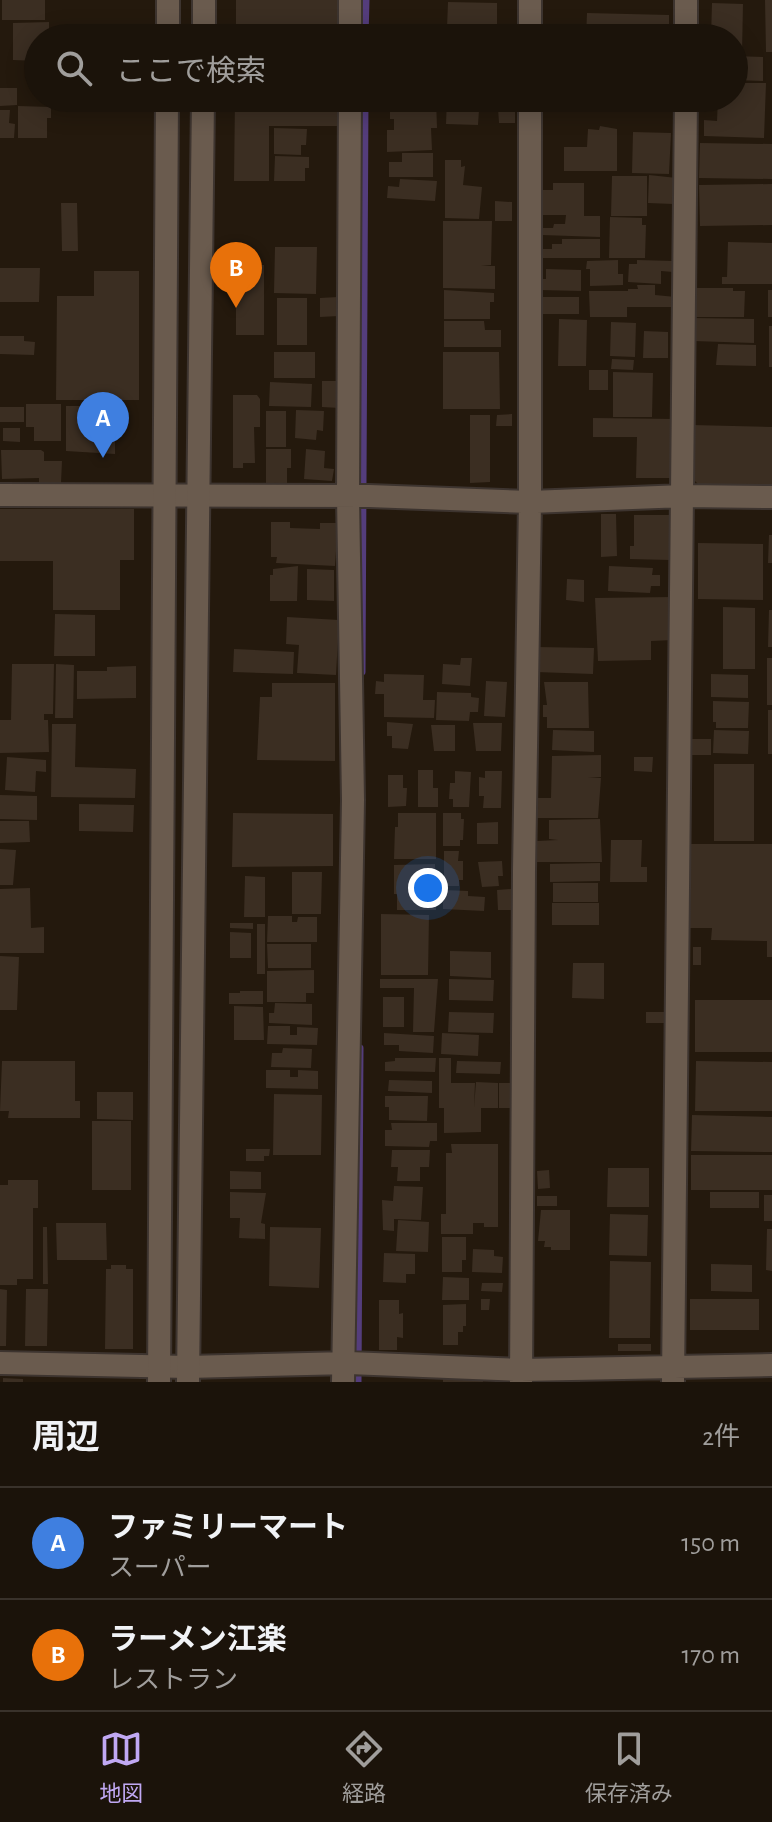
<!DOCTYPE html>
<html lang="ja">
<head>
<meta charset="utf-8">
<style>
  :root { --surface:#1b130a; --page:#282018; --text:#f1f3f6; --muted:#a09e9c; --line:#39322b; --accent:#c0a8f3 }
  body { margin:0; font-family:"Alegreya Sans","Noto Sans JP",sans-serif; background:var(--page); color:var(--text) }
  .you { position:absolute; left:428px; top:888px; width:28px; height:28px; margin:-20px; border:6px solid #fff; border-radius:50%; background:#1a73e8; box-shadow:0 0 0 12px #1a73e833 }
  .badge { display:grid; place-items:center; width:52px; height:52px; border-radius:50%; background:var(--accent); color:#fff; font-size:26px; font-weight:700 }
  .pin { position:absolute; translate:-50% -66px; filter:drop-shadow(0 2px 4px #0008) }
  .pin::after { content:''; position:absolute; top:42px; width:28px; height:24px; background:inherit; clip-path:polygon(0 0,100% 0,50% 100%) }
  .list { margin:0; padding:0; list-style:none }
  h2 { display:flex; justify-content:space-between; align-items:center; height:104px; margin:0; padding:0 32px; font-size:34px }
  h2 small { font-size:26px; font-weight:400; color:var(--muted) }
  .list li { display:grid; grid-template-columns:52px 1fr auto; gap:24px; align-items:center; box-sizing:border-box; height:112px; padding:0 32px; border-top:2px solid var(--line) }
  .list b { display:block; font-size:30px; white-space:nowrap }
  .list p { margin:0; font-size:26px; white-space:nowrap; color:var(--muted) }
  .list em { font-size:26px; font-style:normal; color:var(--muted) }
  .icon { flex:none; width:44px; height:44px; fill:none; stroke:currentColor; stroke-width:2; stroke-linecap:round; stroke-linejoin:round }
  .map { position:relative; flex:none; width:772px; height:1382px; overflow:hidden }
  .search { position:absolute; background:var(--surface); box-shadow:0 4px 20px #0003; left:24px; right:24px; top:24px; height:88px; display:flex; align-items:center; gap:20px; box-sizing:border-box; padding:0 28px; border-radius:44px; color:var(--muted); font-size:30px }
  .sheet { height:328px; background:var(--surface) }
  nav { display:flex; justify-content:space-around; align-items:center; box-sizing:border-box; height:112px; border-top:2px solid var(--line); background:var(--surface); font-size:22px; color:var(--muted) }
  nav a { display:grid; justify-items:center; gap:4px }
  nav .on { color:var(--accent) }
  .map>svg:first-child { display:block }
</style>
</head>
<body>
<div class="map">
<svg width="772" height="1382" viewBox="0 0 772 1382">
  <rect width="100%" height="100%" fill="#24190d"/>
  <g fill="none" stroke-linecap="round" stroke-linejoin="round">
    <path stroke="#543d7c" stroke-width="7" d="M365 38 366 0
      M362 672 365 98
      M358 1382 360 1048"/>
  </g>
  <path fill="#3b2e22" d="M2 0H45V20H2Z
    M236 0H341V38H236Z
    M765 0H772V52H766Z
    M448 2 497 3V28H447Z
    M712 3 743 4 742 53H734V38H711Z
    M587 13 669 15V38H586Z
    M49 22V38H38V61L13 60V23Z
    M449 31H497V38H449Z
    M734 56 763 57V81L734 80Z
    M734 83H766L764 138 704 136V120L717 121 718 98H734Z
    M0 88H17V105L0 106Z
    M235 98H340V126H269V181H234Z
    M394 98H436L437 128H431L432 150 387 152V130H394V119H390V112H394Z
    M447 98H484L483 110H479L478 125 446 124Z
    M18 106 51 107V118H47V138H18Z
    M498 108H515V123H499Z
    M0 110H10L9 123 15 124 14 138H0Z
    M600 126 617 129V171H564V147H587L588 129 599 130Z
    M274 128 307 129 306 145H301V155L274 154Z
    M633 132 671 133 669 174 632 173Z
    M700 143 772 144V179L699 178Z
    M402 153H433V177H389V162H402Z
    M275 156 309 157V168H305V181H274Z
    M445 160H461V167L465 166 463 185 482 187 479 219 445 218Z
    M649 175 677 178V194H673V204L648 203Z
    M612 176H647V216H611Z
    M400 179 437 181 435 201 387 198 388 186 399 187Z
    M553 183H584V216H600V237L542 235 543 228H553L554 224H565L566 215H542V190H553Z
    M772 184V225L700 226 699 185Z
    M495 201 512 202V221H495Z
    M61 203H77L78 251H62Z
    M610 217 642 218V225H646L645 258H609Z
    M443 221H492L491 265 481 266H495V289L443 288Z
    M562 239H600V258H542V249H552V244H562Z
    M728 242 772 243V284H722V277H727Z
    M275 247H317L316 294 274 293Z
    M618 260V274H623V285L590 286V269H586L587 261Z
    M637 260 673 261V272L661 271V284L628 282 629 264H637Z
    M236 265H264V335H236Z
    M0 268H40L39 302H0Z
    M546 269 581 270V291L540 290V279H546Z
    M94 271H139V400H56L57 296H94Z
    M637 285H655V295L676 297V307H627V317H590L589 291H628V289H638Z
    M693 288H733V291H745L744 317H693Z
    M444 290 494 293V302H490V319H444Z
    M768 290H772V317H768Z
    M338 297 339 316 320 317V298Z
    M539 297H579V314H539Z
    M277 298H307V345H277Z
    M694 318 754 319V343L693 341Z
    M559 319 587 320 586 366H558Z
    M444 321H484L485 330H501V347H444Z
    M611 322 636 323 635 357 610 356Z
    M769 326H772V367H769Z
    M644 331 668 332V358H643Z
    M0 336H24V341L35 342 34 355 0 354Z
    M718 344 756 345V366L716 365Z
    M274 352H315V378H274Z
    M443 352H499L500 409H443Z
    M612 359 634 360 633 370 611 369Z
    M589 370H608V390H589Z
    M613 372 653 373 652 417H613Z
    M322 381H340V408L322 407Z
    M270 382 312 384 311 407 269 406Z
    M233 395H257L260 399V427H254L255 463H243V468H233Z
    M26 404H61V441H34V427H26Z
    M66 406H115V454L66 451Z
    M0 407H24V422H0Z
    M296 410 324 411 323 431 317 430 316 440 295 438Z
    M266 411H286V447H266Z
    M512 414V426H496L497 415Z
    M470 415H490V482L470 483Z
    M593 418 675 419 674 478H636L637 437H593Z
    M692 425 772 427V484L700 486 691 477Z
    M3 428H20V442L3 441Z
    M266 449H291V468H287V483H266Z
    M306 449 325 451 324 468 334 469 332 481 304 479Z
    M1 450H41L44 452V461H62L61 483H39V478L2 479Z
    M0 509H134V560H120V610H53V561H0Z
    M601 514H616L617 556 601 557Z
    M634 515H671L670 560 630 559V546H634Z
    M271 522H290V528L320 529V523H338L335 566 276 563 277 557H271Z
    M769 535H772V563H768Z
    M698 543 763 544V600L698 599Z
    M298 566 297 601H270V575H273V569Z
    M609 566 653 568 652 575H660V586H651L650 593 608 591Z
    M307 569 334 570V601L307 600Z
    M567 579 584 580V602L566 600Z
    M672 597 673 640 651 641V660L598 661 595 598Z
    M723 607 755 608V669H723Z
    M769 610H772V647H768Z
    M55 614 95 615V656H54Z
    M287 617 339 620 336 675 297 673 299 645 286 644Z
    M537 647 594 648 593 674 536 672Z
    M234 649 294 652 293 674 233 672Z
    M461 658H472L470 686 442 684 443 664 460 665Z
    M767 658H772V705H767Z
    M12 664H54L53 714H44V720H48L49 752 0 753V720H11Z
    M56 664 74 665 73 718H55Z
    M136 666V698L77 699V671H107V667Z
    M384 674 424 675 423 700H435L434 718 384 717V694H375L376 681 384 682Z
    M711 674 748 675V698L711 697Z
    M486 681 507 682 505 717 484 716Z
    M544 682H588L589 728H547V717H543V705H547Z
    M272 683H335V761L257 760 260 697H272Z
    M437 692 471 693V697L479 698 478 712H470L469 721 436 720Z
    M713 701 749 702 748 728H716V722H713Z
    M768 710H772V754H768Z
    M387 722 413 724 408 749 392 748V736H387Z
    M473 723H502L501 751H476Z
    M52 724H76L75 767 136 769 135 798 51 797Z
    M431 725H455V751H434Z
    M553 730 594 731V752L552 750Z
    M714 730 749 731 748 754 713 753Z
    M692 739H711V755H692Z
    M601 755V777H588L601 778 598 818H537V798H551L552 756Z
    M7 757 46 760V772L36 771 35 792 5 790Z
    M634 757H653L652 772 634 771Z
    M714 764H754V841H714Z
    M418 770H433V788H438V807H418Z
    M455 771 471 772 469 807H453V799H449L450 783H455Z
    M485 771H502L501 808H483L484 796H479V777L485 778Z
    M388 775H403V788H407L406 806 388 807Z
    M0 795 37 796V820L0 819Z
    M79 804 134 805 133 832 79 831Z
    M233 813 333 814V866L232 867Z
    M398 813H436V859H394L395 827H398Z
    M443 813H461V819H464L463 840H460V846H443Z
    M600 819 602 862H537V841L558 840 549 839V820Z
    M0 821H29L30 842 0 843Z
    M498 822V844H477V823Z
    M611 840H642L641 867H647V882H610Z
    M691 844H772V957H767V941L711 940 712 928H690Z
    M0 849 16 850 13 885H0Z
    M444 851H459L458 861H463V880H459V886H444Z
    M502 861 503 876H498L499 886 482 887 478 862Z
    M600 863V881L550 882V864Z
    M435 864 436 910H397V894H394V865Z
    M292 872H322L321 914H292Z
    M245 876 265 877V917H244Z
    M553 883H598V902H553Z
    M30 888 31 928 44 927V953H0V889Z
    M511 889V910H498L497 890Z
    M443 890 468 891V896L485 897 484 911 443 909Z
    M552 903H599V925H552Z
    M381 914 429 915 428 975H381Z
    M268 916H292V922H297L298 917H317V942H267Z
    M230 923H253V929L230 928Z
    M257 924H265V974H257Z
    M230 932 251 933V958H230Z
    M267 944H311V968H268Z
    M693 947H701V965H693Z
    M450 951 491 952V978L450 976Z
    M0 956 19 957 17 1010H0Z
    M573 963H604V999L572 998Z
    M314 970V993H306V1002H267V971Z
    M380 979H438L434 1032H413L414 988H380Z
    M449 979 494 980 493 1001 449 1000Z
    M240 991H263V1004H229V993H240Z
    M383 997H404V1027H383Z
    M695 1000H772V1052H695Z
    M275 1003 312 1004V1025L269 1023V1013H274Z
    M234 1006 263 1007 264 1040H234Z
    M449 1012 494 1013 493 1033 448 1032Z
    M646 1012H670V1023H646Z
    M268 1026H290V1035H297V1027L318 1028 317 1045 267 1044Z
    M384 1033 434 1036 433 1053 399 1051V1045H384Z
    M442 1033 479 1035 478 1056 441 1054Z
    M283 1048 312 1049 311 1068 271 1067 272 1053H282Z
    M395 1058H436L435 1072 385 1071V1062L395 1061Z
    M439 1058H451V1083H475L474 1108 476 1082 498 1083V1108H481V1132L444 1133V1108H439Z
    M2 1061H75V1101H80V1118H8L9 1111H0Z
    M457 1061 501 1062 500 1074 456 1073Z
    M696 1061 772 1062V1111H695Z
    M266 1070H290V1077H298V1070L318 1071V1089L266 1088Z
    M389 1080 432 1081V1093L388 1091Z
    M499 1083H511V1108H499Z
    M97 1092H133V1120L97 1119Z
    M274 1094 322 1095 321 1155H273Z
    M385 1096H428L427 1121 389 1120V1107H385Z
    M692 1115 772 1117V1152L691 1151Z
    M92 1121H131V1190H92Z
    M391 1123H437V1141H430L429 1147 385 1146V1130H392Z
    M451 1144H498V1227H484V1223H473V1234H441V1214H446V1153H452Z
    M246 1149H270L269 1156H264V1161H246Z
    M392 1150H430L429 1167H420V1181H397L398 1167H391Z
    M691 1155H772V1190H691Z
    M608 1168H649V1207H607Z
    M549 1170 550 1188 538 1189 537 1171Z
    M230 1171 261 1172V1189H230Z
    M8 1180H38V1208H33V1279H17V1285H0V1185H8Z
    M394 1186 423 1187 421 1220 394 1219V1231L383 1230 382 1200 393 1201Z
    M230 1192 266 1193 261 1223 265 1224V1239L239 1238 240 1218H230Z
    M710 1192H759V1208H710Z
    M764 1195H772V1221H764Z
    M537 1196H557V1206H537Z
    M541 1210H570V1250H551V1247H544L545 1241H538Z
    M610 1214 648 1215 647 1256 609 1255Z
    M398 1220 429 1222 428 1252 396 1251Z
    M56 1223H106L107 1260H57Z
    M43 1227H47L48 1284H43Z
    M270 1227 321 1228 319 1288 269 1286Z
    M767 1229H772V1271L766 1270Z
    M442 1237H466V1260H462V1272H442Z
    M473 1249 494 1250V1256L503 1257 502 1273 472 1272Z
    M384 1253 415 1254V1274H406V1283L383 1282Z
    M610 1261 651 1262 650 1338H609Z
    M711 1264 752 1265V1292L711 1291Z
    M111 1265H126V1269H133V1349H105L106 1269H111Z
    M443 1277 469 1278V1300H442Z
    M482 1283H503L502 1292 481 1291Z
    M0 1289 7 1290 6 1346H0Z
    M26 1289H48L47 1346H25Z
    M481 1299H490L489 1310H481Z
    M690 1299H759V1330H690Z
    M379 1300H399V1314L403 1313V1338L397 1337V1350H379Z
    M466 1304V1326H463V1332H458V1345H443V1305Z
    M618 1344H651V1351H618Z
    M543 1377H580V1382H543Z
    M3 1378 23 1379V1382H3Z
    M443 1378 483 1379V1382H443Z"/>
  <g fill="none" stroke-linecap="round" stroke-linejoin="round">
    <defs>
      <path id="minor" d="M530 0V38
        M350 38V0
        M686 38V0
        M0 495 369 496 530 502 684 496 772 497
        M0 1363 188 1367 349 1363 521 1370 772 1365
        M343 1382 353 800 348 496 350 98
        M521 1382 524 871 530 502V98
        M673 1382 686 98"/>
      <path id="tertiary" d="M168 38V0
        M204 38V0
        M159 1382 167 98
        M188 1382 203 98"/>
    </defs>
    <use href="#minor" stroke="#3d342f" stroke-width="26"/>
    <use href="#tertiary" stroke="#3d342f" stroke-width="26"/>
    <use href="#minor" stroke="#6a5b4e" stroke-width="22"/>
    <use href="#tertiary" stroke="#6a5b4e" stroke-width="22"/>
  </g>
</svg>
<div class="you"></div>
<div class="pin badge" style="left:103px;top:458px;background:#3f7fe0">A</div>
<div class="pin badge" style="left:236px;top:308px;background:#e8710a">B</div>
<div class="search"><svg class="icon" aria-label="search" viewBox="0 0 24 24"><circle cx="10" cy="10" r="6"/><path d="M15 15l6 6"/></svg>ここで検索</div>
</div>
<section class="sheet">
<h2>周辺<small>2件</small></h2>
<ul class="list">
<li><span class="badge" style="background:#3f7fe0">A</span><div><b>ファミリーマート</b><p>スーパー</p></div><em>150 m</em></li>
<li><span class="badge" style="background:#e8710a">B</span><div><b>ラーメン江楽</b><p>レストラン</p></div><em>170 m</em></li>
</ul>
</section>
<nav>
<a class="on"><svg class="icon" aria-label="map" viewBox="0 0 24 24"><path d="M3 6l6-2 6 2 6-2v14l-6 2-6-2-6 2zM9 4v14M15 6v14"/></svg>地図</a>
<a><svg class="icon" aria-label="directions" viewBox="0 0 24 24"><path d="M12 3l9 9-9 9-9-9zM9 14v-3h6M13 9l2 2-2 2"/></svg>経路</a>
<a><svg class="icon" aria-label="saved" viewBox="0 0 24 24"><path d="M7 4h10v16l-5-4-5 4z"/></svg>保存済み</a>
</nav>
</body>
</html>
